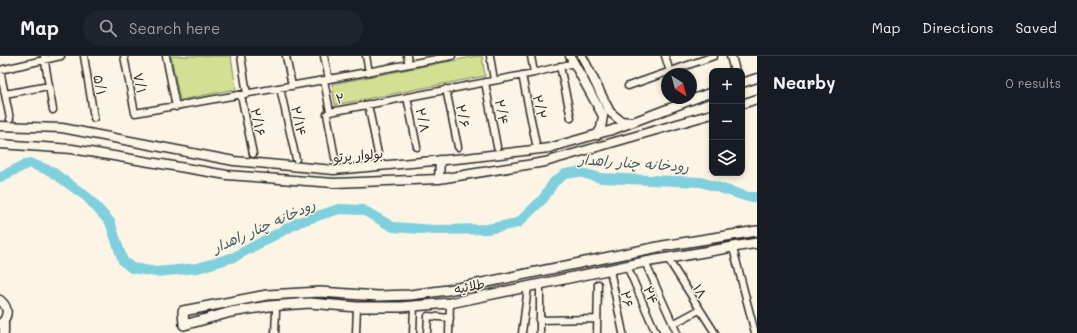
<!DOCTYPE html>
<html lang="en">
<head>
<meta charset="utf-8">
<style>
  :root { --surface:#171b24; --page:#20242c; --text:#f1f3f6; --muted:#9ea1a6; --line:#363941 }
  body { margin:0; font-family:Mali,"Playpen Sans Arabic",sans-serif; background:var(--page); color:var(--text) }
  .controls { position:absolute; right:12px; top:12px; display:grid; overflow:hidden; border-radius:8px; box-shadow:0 2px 6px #0003 }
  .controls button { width:36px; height:36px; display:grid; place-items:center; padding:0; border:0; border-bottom:1px solid var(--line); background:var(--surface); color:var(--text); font:20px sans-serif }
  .compass { position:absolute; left:661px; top:12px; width:36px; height:36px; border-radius:50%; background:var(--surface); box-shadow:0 2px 6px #0003; rotate:144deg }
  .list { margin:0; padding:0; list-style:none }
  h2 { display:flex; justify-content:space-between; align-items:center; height:52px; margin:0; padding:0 16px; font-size:17px }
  h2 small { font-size:13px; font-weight:400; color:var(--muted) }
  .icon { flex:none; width:22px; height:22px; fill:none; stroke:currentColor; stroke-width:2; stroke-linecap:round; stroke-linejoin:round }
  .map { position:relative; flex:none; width:757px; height:277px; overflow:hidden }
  header { display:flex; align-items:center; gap:24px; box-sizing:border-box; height:56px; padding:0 20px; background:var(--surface); border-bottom:1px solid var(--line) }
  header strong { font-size:19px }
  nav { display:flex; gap:22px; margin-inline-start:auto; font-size:14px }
  .search { width:280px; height:36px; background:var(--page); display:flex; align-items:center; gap:10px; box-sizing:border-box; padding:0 14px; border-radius:22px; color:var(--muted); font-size:15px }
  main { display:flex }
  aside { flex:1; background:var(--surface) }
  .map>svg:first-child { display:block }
</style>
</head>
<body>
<header>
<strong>Map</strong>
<div class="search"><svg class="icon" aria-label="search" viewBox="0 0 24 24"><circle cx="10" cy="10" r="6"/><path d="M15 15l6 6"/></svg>Search here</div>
<nav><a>Map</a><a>Directions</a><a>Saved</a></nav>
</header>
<main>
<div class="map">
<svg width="757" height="277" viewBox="0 0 757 277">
  <rect width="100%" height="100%" fill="#fcf5e5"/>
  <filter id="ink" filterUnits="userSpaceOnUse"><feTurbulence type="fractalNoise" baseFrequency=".025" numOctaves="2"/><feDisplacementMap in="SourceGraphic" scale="8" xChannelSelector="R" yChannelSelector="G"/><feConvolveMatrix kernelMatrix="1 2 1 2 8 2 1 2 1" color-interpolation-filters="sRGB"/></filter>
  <g filter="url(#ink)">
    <path fill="#d3df92" stroke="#7f855e" d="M171 0H231L236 33 180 44Z
      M477 0H482L485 20 335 49 332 28Z"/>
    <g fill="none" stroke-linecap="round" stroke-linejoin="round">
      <path stroke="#80cfdd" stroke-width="10" d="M0 121 29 107 51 115 87 141 110 166 123 205 132 212 156 216 198 212 234 201 299 166 339 153 363 154 393 171 436 174 487 173 518 167 543 143 554 126 565 118 578 116 601 122 701 126 748 141H757"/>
      <defs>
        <path id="street" d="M44 0 53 54
          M84 0 94 62
          M124 0 135 57 324 24 330 56 534 17 574 7
          M166 0 176 51
          M241 0 247 38
          M286 0 292 30
          M324 0 329 23
          M366 0 369 16
          M407 0 409 8
          M490 0 494 24
          M531 0 534 17
          M665 0 670 16
          M560 10 571 62
          M522 19 536 88
          M324 24 452 0
          M485 26 497 91
          M628 30 714 0
          M280 32 296 103
          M446 33 458 91
          M5 38 49 30
          M241 39 253 98
          M407 41 417 91
          M368 48 378 98
          M330 56 327 58 335 102
          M10 63 0 14 61 0
          M733 192 755 277
          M668 203 715 277
          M645 206 677 277
          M627 210 656 277
          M610 214 623 277
          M539 264 596 263
          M673 268 699 254
          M275 277 276 255
          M356 277 357 251
          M413 277 414 250
          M427 277 428 260 450 262
          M449 277 450 247
          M522 277 528 231
          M540 277V228
          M597 277 598 228"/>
        <path id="secondary" d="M570 0 603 60 601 72 597 79
          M582 0 610 56 621 65 631 66
          M731 0 735 15
          M742 27 757 22
          M742 48 757 43
          M0 70 62 72 234 105 334 114 466 102 549 92 612 74 712 36
          M0 88 72 93 227 119 334 127 439 123 545 106 712 58
          M439 123 440 104
          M0 244C9 251 9 261 0 268
          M4 266V277"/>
        <path id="primary" d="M757 175 663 190 448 234 410 239 378 240 320 236 267 239 183 255 184 269 231 256 269 250 310 247 357 251H401L450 247 645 206 757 187"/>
      </defs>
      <use href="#street" stroke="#2b2b2b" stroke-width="9"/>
      <use href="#secondary" stroke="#2b2b2b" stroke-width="11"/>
      <use href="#primary" stroke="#2b2b2b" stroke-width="12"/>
      <use href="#street" stroke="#fcf5e5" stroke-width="6"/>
      <use href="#secondary" stroke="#fcf5e5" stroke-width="8"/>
      <use href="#primary" stroke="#fcf5e5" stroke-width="9"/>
    </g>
  </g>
  <g text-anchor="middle" stroke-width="3" stroke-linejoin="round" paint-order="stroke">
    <g font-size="13" fill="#2b2b2b" stroke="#fcf5e5">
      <text transform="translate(140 27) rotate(79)" y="5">۷/۱</text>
      <text transform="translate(100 29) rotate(80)" y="5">۵/۱</text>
      <text transform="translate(340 42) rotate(-11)" y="5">۲</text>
      <text transform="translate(540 51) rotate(78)" y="5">۲/۲</text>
      <text transform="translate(502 56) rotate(80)" y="5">۲/۴</text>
      <text transform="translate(463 60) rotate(79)" y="5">۲/۶</text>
      <text transform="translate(423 64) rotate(78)" y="5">۲/۸</text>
      <text transform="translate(299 65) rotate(78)" y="5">۲/۱۴</text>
      <text transform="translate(258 66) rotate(78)" y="5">۲/۱۶</text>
      <text transform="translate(358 99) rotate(-5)" y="5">بولوار پرتو</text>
      <text transform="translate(469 230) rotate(-11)" y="5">طلائیه</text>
      <text transform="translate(700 235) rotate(59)" y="5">۱۸</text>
      <text transform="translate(651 239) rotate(67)" y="5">۲۴</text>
      <text transform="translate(627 243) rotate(78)" y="5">۲۶</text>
    </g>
    <g font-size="14" font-style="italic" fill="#445c60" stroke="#fcf5e5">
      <text transform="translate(634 107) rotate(4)" y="5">رودخانه چنار راهدار</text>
      <text transform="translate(264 170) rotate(-24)" y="5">رودخانه چنار راهدار</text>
    </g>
  </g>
</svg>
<div class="controls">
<button>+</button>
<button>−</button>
<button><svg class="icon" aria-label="layers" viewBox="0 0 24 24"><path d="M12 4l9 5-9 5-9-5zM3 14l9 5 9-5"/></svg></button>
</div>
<svg class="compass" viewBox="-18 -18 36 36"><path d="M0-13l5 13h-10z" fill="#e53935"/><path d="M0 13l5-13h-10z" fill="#9ea1a6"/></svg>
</div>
<aside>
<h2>Nearby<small>0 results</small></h2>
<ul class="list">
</ul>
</aside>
</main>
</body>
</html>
